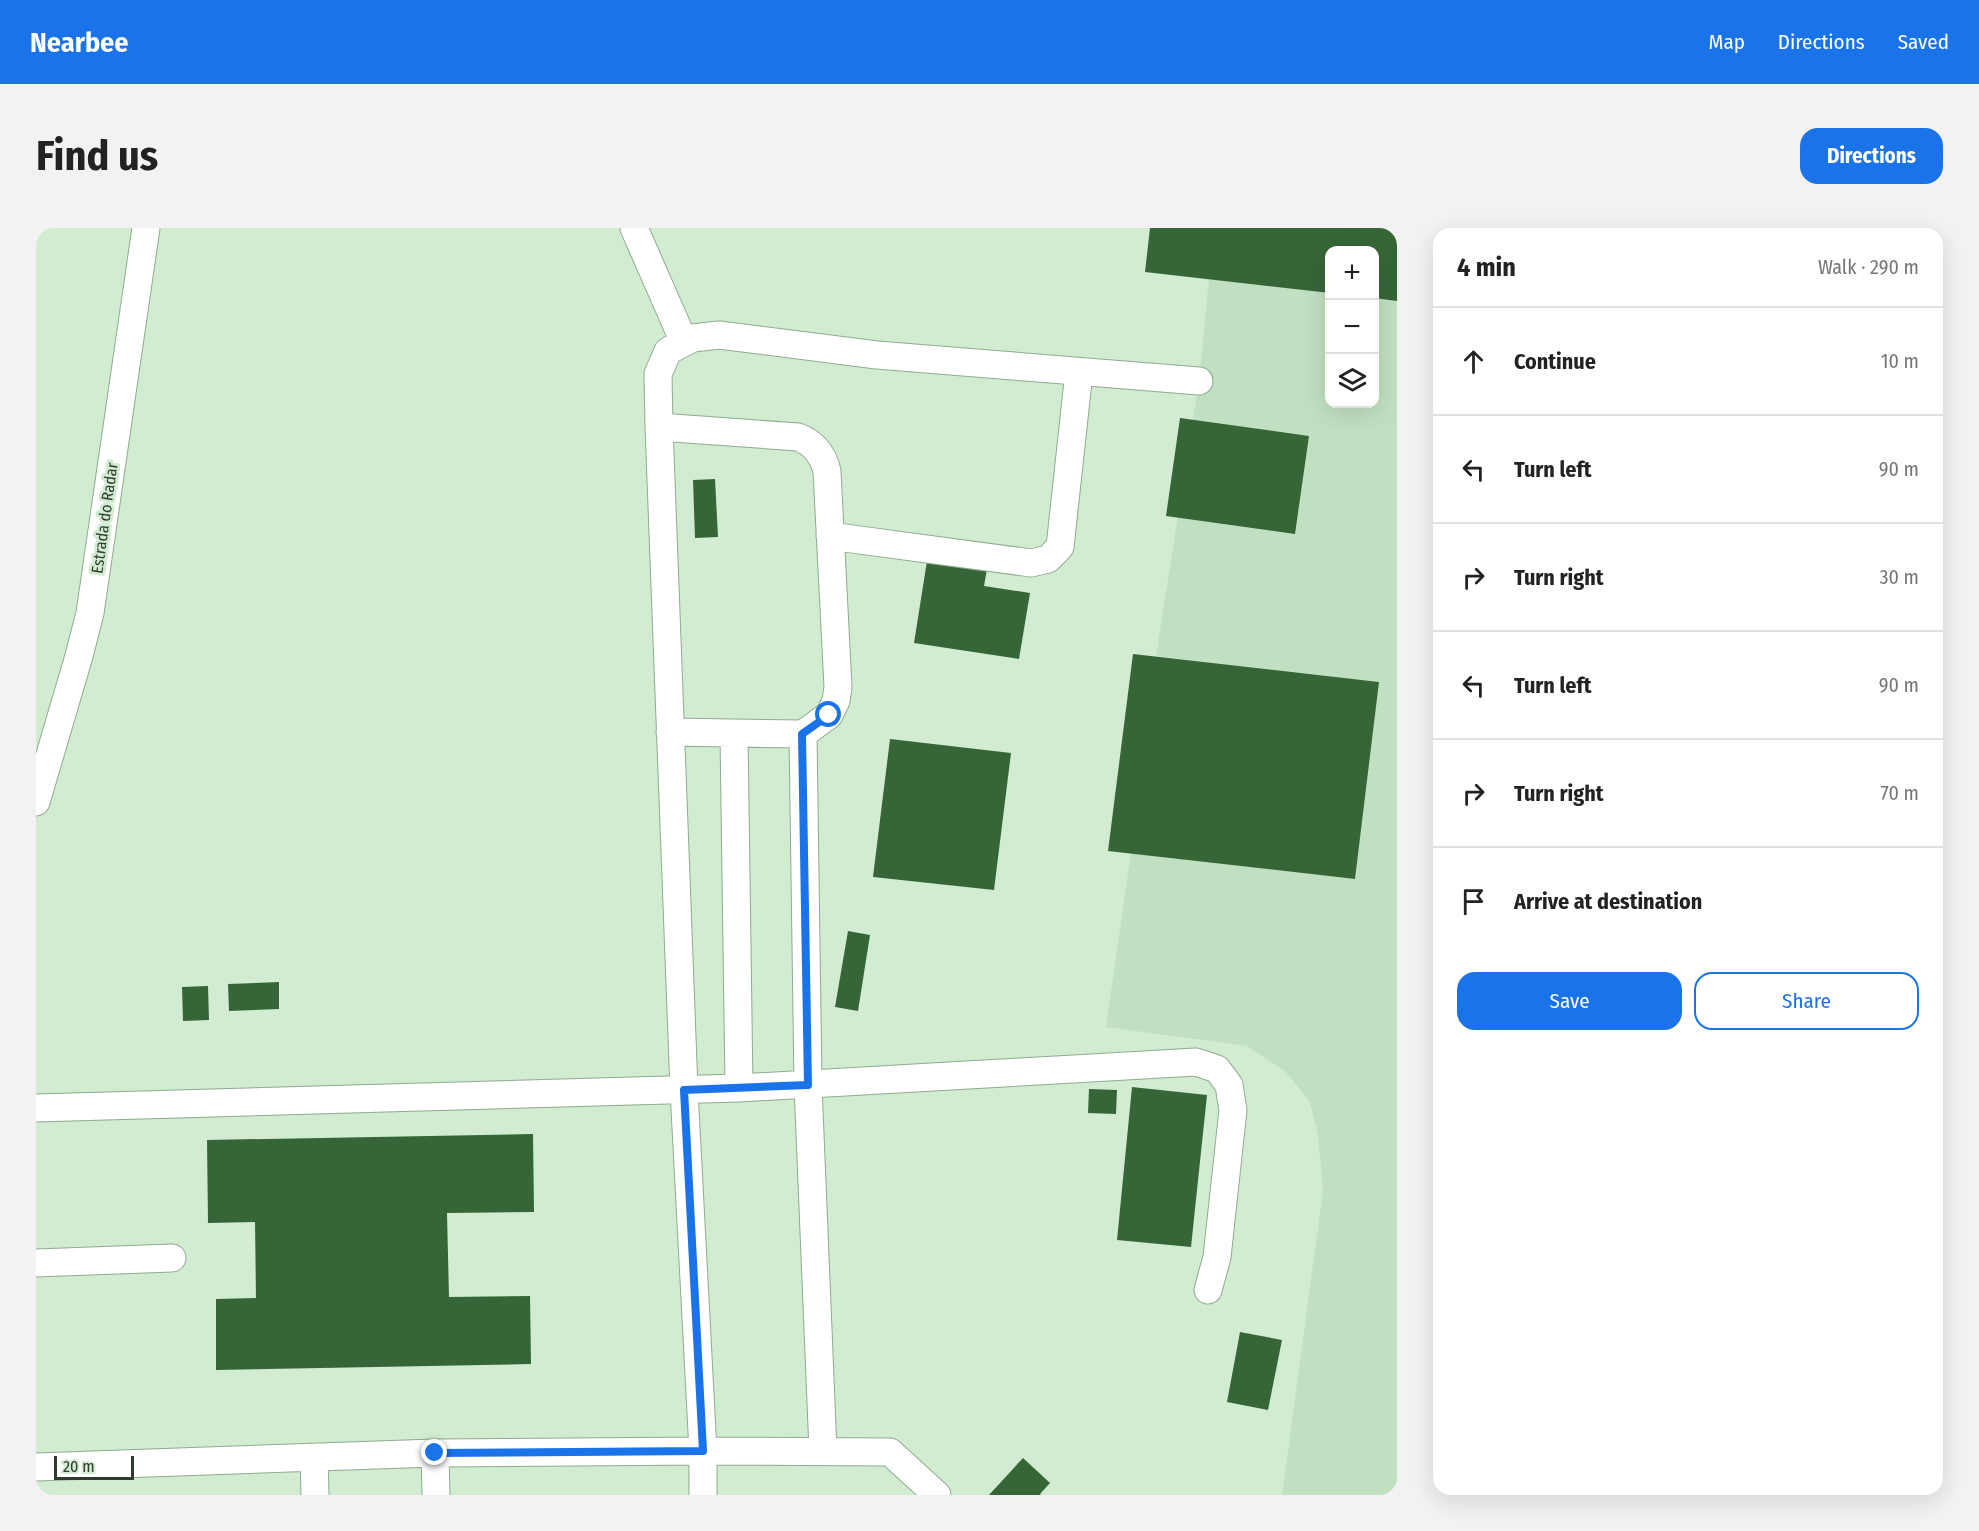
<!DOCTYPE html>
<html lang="en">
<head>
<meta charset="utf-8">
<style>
  :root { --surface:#fff; --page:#f2f2f2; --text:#222; --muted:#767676; --line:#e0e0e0; --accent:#1a73e8 }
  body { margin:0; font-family:"Fira Sans Condensed",sans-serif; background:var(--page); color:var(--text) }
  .controls { position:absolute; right:18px; top:18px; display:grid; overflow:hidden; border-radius:12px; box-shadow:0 6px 24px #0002 }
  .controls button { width:54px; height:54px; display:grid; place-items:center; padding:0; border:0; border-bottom:2px solid var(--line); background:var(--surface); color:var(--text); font:30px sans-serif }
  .scale { position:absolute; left:18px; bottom:15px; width:80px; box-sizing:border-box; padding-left:6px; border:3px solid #313b31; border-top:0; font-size:16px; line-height:21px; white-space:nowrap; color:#313b31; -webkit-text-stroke:4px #d1ecd1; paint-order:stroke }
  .stop { position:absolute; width:18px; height:18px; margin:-14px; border:4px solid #1a73e8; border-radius:50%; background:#fff }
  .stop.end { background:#1a73e8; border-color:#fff; box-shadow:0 2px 6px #0008 }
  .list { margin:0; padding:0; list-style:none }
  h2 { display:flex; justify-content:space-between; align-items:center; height:78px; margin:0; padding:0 24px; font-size:26px }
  h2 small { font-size:20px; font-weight:400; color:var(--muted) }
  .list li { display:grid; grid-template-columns:39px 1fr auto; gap:18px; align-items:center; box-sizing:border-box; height:108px; padding:0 24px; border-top:2px solid var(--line) }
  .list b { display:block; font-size:22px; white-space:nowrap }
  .list em { font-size:20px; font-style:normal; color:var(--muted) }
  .actions { display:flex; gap:12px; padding:18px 24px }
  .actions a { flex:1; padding:14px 0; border:2px solid var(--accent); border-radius:18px; text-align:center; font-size:21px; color:var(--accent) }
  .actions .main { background:var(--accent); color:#fff }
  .icon { flex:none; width:33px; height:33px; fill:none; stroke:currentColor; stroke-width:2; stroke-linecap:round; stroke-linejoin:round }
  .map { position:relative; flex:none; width:1361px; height:1267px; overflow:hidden; border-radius:18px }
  header { display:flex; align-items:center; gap:36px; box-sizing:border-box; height:84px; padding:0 30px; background:var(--accent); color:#fff }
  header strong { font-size:28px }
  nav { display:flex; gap:33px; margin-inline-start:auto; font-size:21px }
  .intro { display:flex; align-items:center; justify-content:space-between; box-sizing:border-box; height:144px; padding:0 36px }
  h1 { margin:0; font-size:42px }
  .button { padding:15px 27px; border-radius:18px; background:var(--accent); color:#fff; font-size:21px; font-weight:700 }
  main { display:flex; gap:36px; padding:0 36px }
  aside { flex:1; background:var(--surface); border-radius:18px; box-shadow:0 6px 24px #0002 }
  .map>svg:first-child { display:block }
</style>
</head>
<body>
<header>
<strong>Nearbee</strong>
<nav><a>Map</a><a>Directions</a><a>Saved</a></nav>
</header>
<div class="intro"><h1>Find us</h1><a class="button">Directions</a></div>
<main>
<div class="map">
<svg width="1361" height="1267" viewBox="0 0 1361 1267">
  <rect width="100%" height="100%" fill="#d1ecd1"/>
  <path fill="#c1e0c1" d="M1173 51 1293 65 1294 176H1338L1339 70 1361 73V1267H1246L1287 962 1282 908 1274 874 1249 843 1211 818 1070 799 1095 625 1319 651 1343 454 1120 428 1163 153Z"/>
  <path fill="#366638" d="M1114 0H1361V73L1338 70V22H1294V65L1109 44Z
    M1144 190 1273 208 1259 306 1130 288Z
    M679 251 682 309 659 310 657 252Z
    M894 314 954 324 948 358 994 365 983 431 878 415Z
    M1097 426 1343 454 1319 651 1072 623Z
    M854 511 975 525 958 662 837 649Z
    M812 703 834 707 822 783 799 779Z
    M243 754V781L193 783 192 756Z
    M172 758 173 792 147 793 146 759Z
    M1096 859 1171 867 1155 1019 1081 1012Z
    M1053 861 1081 862 1080 886 1052 885Z
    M497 906 498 984 411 985 413 1069 494 1068 495 1136 180 1142V1071L220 1070 219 994 172 995 171 912Z
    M1204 1104 1246 1112 1232 1182 1191 1174Z
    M987 1230 1014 1255 1004 1266 1005 1267H953Z"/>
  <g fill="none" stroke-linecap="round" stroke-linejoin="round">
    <defs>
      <path id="minor" d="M598 0 648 114
        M623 199 762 209C778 215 787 227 791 243L802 459 800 473 793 487 767 506 634 504
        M794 308 995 335 1012 331 1024 319 1043 144
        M698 506 703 860
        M767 506 772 857 787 1223
        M0 574 43 428 54 385 110 0
        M0 880 703 860 1160 834 1181 841 1193 857 1197 882 1181 1029 1172 1062
        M0 1035 136 1030
        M399 1225 400 1267
        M278 1230 279 1267
        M0 1239 399 1225 667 1223 854 1224 901 1267
        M667 1267V1223L648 862 623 199 622 146 632 123 657 110 683 107 841 127 1163 153"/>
    </defs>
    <use href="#minor" stroke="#91aa91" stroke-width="29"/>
    <use href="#minor" stroke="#fff" stroke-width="27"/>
  </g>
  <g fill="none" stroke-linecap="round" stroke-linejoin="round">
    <path stroke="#1a73e8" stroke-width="8" d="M399 1225 667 1223 648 862 772 857 766 506 793 487"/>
  </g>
  <g text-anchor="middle" stroke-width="6" stroke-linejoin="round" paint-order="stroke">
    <g font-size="16" fill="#313b31" stroke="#d1ecd1">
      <text transform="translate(68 290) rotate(-82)" y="6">Estrada do Radar</text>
    </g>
  </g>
</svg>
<div class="controls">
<button>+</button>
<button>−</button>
<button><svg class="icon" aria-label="layers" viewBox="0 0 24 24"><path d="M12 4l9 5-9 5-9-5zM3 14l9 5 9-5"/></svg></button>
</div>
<div class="scale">20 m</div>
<div class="stop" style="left:793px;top:487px"></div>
<div class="stop end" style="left:399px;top:1225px"></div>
</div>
<aside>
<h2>4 min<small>Walk · 290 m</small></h2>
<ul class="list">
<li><svg class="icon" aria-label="ahead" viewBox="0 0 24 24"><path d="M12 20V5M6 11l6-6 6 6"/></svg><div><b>Continue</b></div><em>10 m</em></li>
<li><svg class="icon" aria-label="left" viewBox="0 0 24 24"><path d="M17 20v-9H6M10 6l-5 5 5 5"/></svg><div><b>Turn left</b></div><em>90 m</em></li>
<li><svg class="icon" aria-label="right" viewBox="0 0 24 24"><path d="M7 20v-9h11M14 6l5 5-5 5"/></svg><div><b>Turn right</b></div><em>30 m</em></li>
<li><svg class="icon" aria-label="left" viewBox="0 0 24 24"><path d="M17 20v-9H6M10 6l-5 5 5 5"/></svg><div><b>Turn left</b></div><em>90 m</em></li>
<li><svg class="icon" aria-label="right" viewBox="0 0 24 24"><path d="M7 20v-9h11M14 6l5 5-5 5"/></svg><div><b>Turn right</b></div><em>70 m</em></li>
<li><svg class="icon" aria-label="arrive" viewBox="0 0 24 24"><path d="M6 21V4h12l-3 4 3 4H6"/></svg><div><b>Arrive at destination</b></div></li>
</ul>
<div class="actions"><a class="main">Save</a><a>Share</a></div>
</aside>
</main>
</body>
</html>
